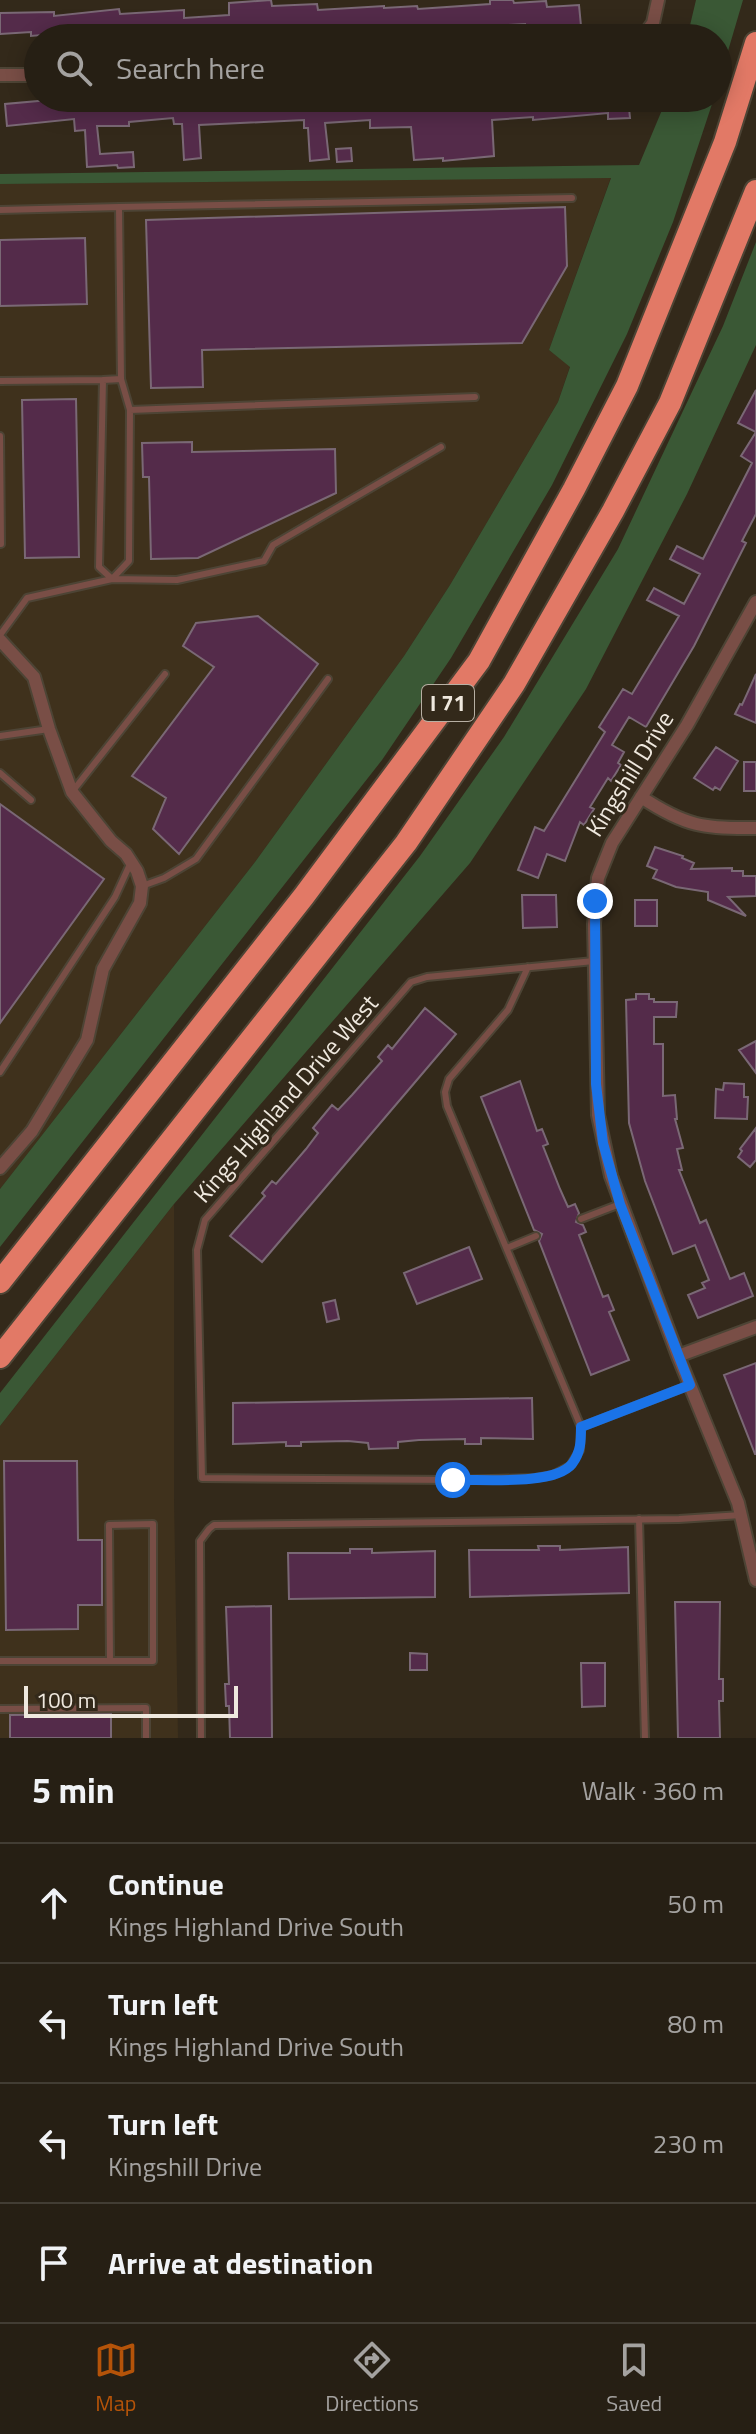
<!DOCTYPE html>
<html lang="en">
<head>
<meta charset="utf-8">
<style>
  :root { --surface:#261f14; --page:#2e271d; --text:#f1f3f6; --muted:#a4a2a0; --line:#423d34; --accent:#b45309 }
  body { margin:0; font-family:"Titillium Web",sans-serif; background:var(--page); color:var(--text) }
  .scale { position:absolute; left:24px; bottom:20px; width:214px; box-sizing:border-box; padding-left:8px; border:4px solid #efe8de; border-top:0; font-size:22px; line-height:28px; white-space:nowrap; color:#efe8de; -webkit-text-stroke:6px #33291a; paint-order:stroke }
  .stop { position:absolute; width:24px; height:24px; margin:-18px; border:6px solid #1a73e8; border-radius:50%; background:#fff }
  .stop.end { background:#1a73e8; border-color:#fff; box-shadow:0 2px 8px #0008 }
  .list { margin:0; padding:0; list-style:none }
  h2 { display:flex; justify-content:space-between; align-items:center; height:104px; margin:0; padding:0 32px; font-size:34px }
  h2 small { font-size:26px; font-weight:400; color:var(--muted) }
  .list li { display:grid; grid-template-columns:52px 1fr auto; gap:24px; align-items:center; box-sizing:border-box; height:120px; padding:0 32px; border-top:2px solid var(--line) }
  .list b { display:block; font-size:30px; white-space:nowrap }
  .list p { margin:0; font-size:26px; white-space:nowrap; color:var(--muted) }
  .list em { font-size:26px; font-style:normal; color:var(--muted) }
  .icon { flex:none; width:44px; height:44px; fill:none; stroke:currentColor; stroke-width:2; stroke-linecap:round; stroke-linejoin:round }
  .map { position:relative; flex:none; width:756px; height:1738px; overflow:hidden }
  .search { position:absolute; background:var(--surface); box-shadow:0 4px 20px #0003; left:24px; right:24px; top:24px; height:88px; display:flex; align-items:center; gap:20px; box-sizing:border-box; padding:0 28px; border-radius:44px; color:var(--muted); font-size:30px }
  .sheet { height:584px; background:var(--surface) }
  nav { display:flex; justify-content:space-around; align-items:center; box-sizing:border-box; height:112px; border-top:2px solid var(--line); background:var(--surface); font-size:22px; color:var(--muted) }
  nav a { display:grid; justify-items:center; gap:4px }
  nav .on { color:var(--accent) }
  .map>svg:first-child { display:block }
</style>
</head>
<body>
<div class="map">
<svg width="756" height="1738" viewBox="0 0 756 1738">
  <rect width="100%" height="100%" fill="#33291a"/>
  <path fill="#3f311c" d="M611 177 549 350 570 366 558 402 450 585 404 656 255 862 0 1189V184Z
    M174 1204V1499L178 1738H0V1426Z"/>
  <path fill="#3a5835" d="M696 0H743L718 85V38H687Z
    M667 98H714L673 222 627 334 552 485 451 658 382 760 0 1247V1189L255 862 404 656 450 585 558 402 570 367 549 350 611 178 0 184V174L639 165Z
    M756 242V345L687 494 586 689 470 863 174 1204 0 1426V1393L420 856 504 737 618 549 723 326Z"/>
  <path fill="#542b4a" stroke="#7a6875" stroke-width="2" d="M271 0 272 6 317 4 318 10 384 6V8L417 6 418 9 490 4V0H513L514 3 546 1 547 7 579 5 581 26 525 27V24L426 30V27L393 29V27L296 32 295 28 231 35V32L162 37V30L64 36V33L31 36V32L0 34V13L54 12V16L119 9 120 14 184 10V18L229 15V3Z
    M72 98H95V102L139 101V98H160L161 102 193 99V105L260 98H291V100L324 98V100L363 98H628L630 118 608 119V113L533 120V117L492 120 494 156 443 161V158L414 160 411 127 370 128V120L325 123 329 159 310 161 308 128H304V120L199 125 201 158 184 160 182 124H174L173 118 129 122V126H97L100 154 133 152 134 167 118 168 117 165 87 167 85 130 75 131 74 119 7 126 5 104Z
    M351 148 352 161 337 162 336 149Z
    M565 207 567 266 522 343 202 350 203 387 151 388 146 220Z
    M85 238 87 304 0 306V240Z
    M756 390V514L742 541 746 543 694 646 646 727 629 717 612 745 624 752 618 763 621 765 611 781 608 778 590 807 594 809 584 825 580 822 565 861 547 854 538 878 518 870 535 827 544 831 605 732 599 727 623 689 632 694 679 616 647 600 654 588 684 604 700 574 670 559 677 546 703 559 729 508 752 463 741 456 756 432 738 423Z
    M76 399 79 557 25 558 22 400Z
    M192 442V452L335 449 336 493 198 558 151 559 149 477H143L142 443Z
    M258 616 318 664 179 854 153 829 166 798 132 776 214 667 183 646 196 623Z
    M756 674V723L735 714 740 704 742 705Z
    M716 747 738 761 720 790 715 787 713 790 694 778Z
    M744 762H756V791H744Z
    M0 804 104 879 0 1023Z
    M655 847 683 856 682 858 694 863 691 869 732 868V871H743V876H756V896L728 897 746 916 708 900V892L676 887 653 878 657 870 647 866Z
    M522 895H556L557 927 523 928Z
    M635 900H657V926H635Z
    M636 994H649V999H654V1002H677L676 1017H654V1044H663V1096L675 1095 677 1119H675L683 1148 677 1149 682 1170H679L700 1223 706 1220 730 1279 744 1273 753 1296 698 1318 688 1295 705 1288 702 1283 709 1280 695 1245 673 1254 645 1181 629 1123 626 1000 636 999Z
    M425 1008 456 1034 262 1262 230 1236 265 1196 262 1193 272 1181 276 1184 306 1149 318 1133 313 1128 332 1105 338 1110 352 1095 382 1061 378 1057 388 1045 392 1049Z
    M756 1041V1073L739 1050Z
    M520 1081 537 1131 542 1129 548 1144 543 1146 560 1189 568 1207 575 1204 579 1213 576 1222 583 1225 586 1232 579 1235 603 1297 608 1295 614 1310 609 1312 629 1360 591 1375 539 1241 542 1234 534 1230 481 1097Z
    M724 1083 744 1084V1097H748L747 1119 715 1118 716 1089 723 1090Z
    M756 1128V1160L750 1167 738 1157 742 1151 740 1149Z
    M469 1247 482 1279 417 1304 404 1273Z
    M335 1300 339 1319 327 1322 323 1303Z
    M756 1363V1454H755L724 1375Z
    M532 1398 533 1439 481 1438V1444H465V1439L419 1440 398 1442V1448L369 1449 368 1443 348 1441 301 1442V1446H286V1442L233 1444V1403Z
    M4 1461H77L78 1540H102V1605H78V1629L6 1630Z
    M538 1546H560V1550L628 1547 629 1593 470 1597 469 1550H539Z
    M350 1549H372V1553L435 1551V1597L289 1599 288 1553H350Z
    M675 1602H720L719 1679H723V1701H719L720 1738H678Z
    M271 1606 272 1738H230L229 1706H226L225 1684H229L226 1607Z
    M410 1653 427 1654V1670H410Z
    M581 1663H605V1706L582 1707Z
    M111 1714V1738H10V1715Z"/>
  <g fill="none" stroke-linecap="round" stroke-linejoin="round">
    <defs>
      <path id="lane" d="M119 207 572 198
        M0 210 119 207 121 379 103 380
        M0 381 103 380 99 567 112 579
        M130 410 475 397
        M0 436 1 544
        M112 579 129 561 130 410 121 379
        M0 635 27 598 112 579 177 580 264 561 273 545 441 447
        M0 736 49 729
        M0 773 31 800
        M72 792 165 674
        M142 886 164 878 196 859 328 679
        M594 961 427 977 411 982 205 1220 197 1250 202 1478 453 1480 535 1478 553 1475 570 1466 580 1450 581 1427 690 1385
        M528 967 508 1010 449 1079 445 1092 447 1106 581 1427
        M0 1072 115 897 131 862
        M581 1219 620 1204
        M507 1248 536 1236
        M639 1519 645 1738
        M0 1661H153V1524L109 1525 110 1661
        M0 1709 146 1708V1738
        M201 1738 200 1541 209 1529 214 1525 679 1519 741 1515"/>
      <path id="street" d="M642 38 653 23 658 0
        M0 75H38
        M756 602 687 725 612 843 598 878 594 924 598 1115 611 1176 678 1356 738 1503 756 1580
        M0 640 34 677 49 729 72 792 111 841 126 854 137 871 142 886 140 903 103 969 87 1040 32 1131 0 1168
        M641 797C685 826 704 829 756 828
        M678 1356 756 1327"/>
      <path id="highway" d="M0 1282 304 896 479 661 574 489 627 386 725 142 756 43
        M0 1357 406 843 514 684 613 511 670 403 756 191"/>
    </defs>
    <use href="#lane" stroke="#4d4435" stroke-width="10"/>
    <use href="#street" stroke="#4d4435" stroke-width="16"/>
    <use href="#highway" stroke="#4d4435" stroke-width="26"/>
    <use href="#lane" stroke="#794e46" stroke-width="6"/>
    <use href="#street" stroke="#794e46" stroke-width="12"/>
    <use href="#highway" stroke="#e27966" stroke-width="22"/>
  </g>
  <g fill="none" stroke-linecap="round" stroke-linejoin="round">
    <path stroke="#1a73e8" stroke-width="10" d="M453 1480C481 1479 554 1486 572 1464 581 1452 581 1441 581 1427L690 1385 620 1204 603 1143 596 1084 595 901"/>
  </g>
  <g text-anchor="middle" stroke-width="6" stroke-linejoin="round" paint-order="stroke">
    <rect fill="#33291a" stroke="#b7afa3" stroke-width="2" x="422" y="685" width="52" height="36" rx="6"/>
    <g font-size="22" font-weight="bold" fill="#efe8de">
      <text x="448" y="711">I 71</text>
    </g>
    <g font-size="24" fill="#efe8de" stroke="#33291a">
      <text transform="translate(630 774) rotate(-58)" y="8">Kingshill Drive</text>
      <text transform="translate(286 1099) rotate(-49)" y="8">Kings Highland Drive West</text>
    </g>
  </g>
</svg>
<div class="scale">100 m</div>
<div class="stop" style="left:453px;top:1480px"></div>
<div class="stop end" style="left:595px;top:901px"></div>
<div class="search"><svg class="icon" aria-label="search" viewBox="0 0 24 24"><circle cx="10" cy="10" r="6"/><path d="M15 15l6 6"/></svg>Search here</div>
</div>
<section class="sheet">
<h2>5 min<small>Walk · 360 m</small></h2>
<ul class="list">
<li><svg class="icon" aria-label="ahead" viewBox="0 0 24 24"><path d="M12 20V5M6 11l6-6 6 6"/></svg><div><b>Continue</b><p>Kings Highland Drive South</p></div><em>50 m</em></li>
<li><svg class="icon" aria-label="left" viewBox="0 0 24 24"><path d="M17 20v-9H6M10 6l-5 5 5 5"/></svg><div><b>Turn left</b><p>Kings Highland Drive South</p></div><em>80 m</em></li>
<li><svg class="icon" aria-label="left" viewBox="0 0 24 24"><path d="M17 20v-9H6M10 6l-5 5 5 5"/></svg><div><b>Turn left</b><p>Kingshill Drive</p></div><em>230 m</em></li>
<li><svg class="icon" aria-label="arrive" viewBox="0 0 24 24"><path d="M6 21V4h12l-3 4 3 4H6"/></svg><div><b>Arrive at destination</b></div></li>
</ul>
</section>
<nav>
<a class="on"><svg class="icon" aria-label="map" viewBox="0 0 24 24"><path d="M3 6l6-2 6 2 6-2v14l-6 2-6-2-6 2zM9 4v14M15 6v14"/></svg>Map</a>
<a><svg class="icon" aria-label="directions" viewBox="0 0 24 24"><path d="M12 3l9 9-9 9-9-9zM9 14v-3h6M13 9l2 2-2 2"/></svg>Directions</a>
<a><svg class="icon" aria-label="saved" viewBox="0 0 24 24"><path d="M7 4h10v16l-5-4-5 4z"/></svg>Saved</a>
</nav>
</body>
</html>
